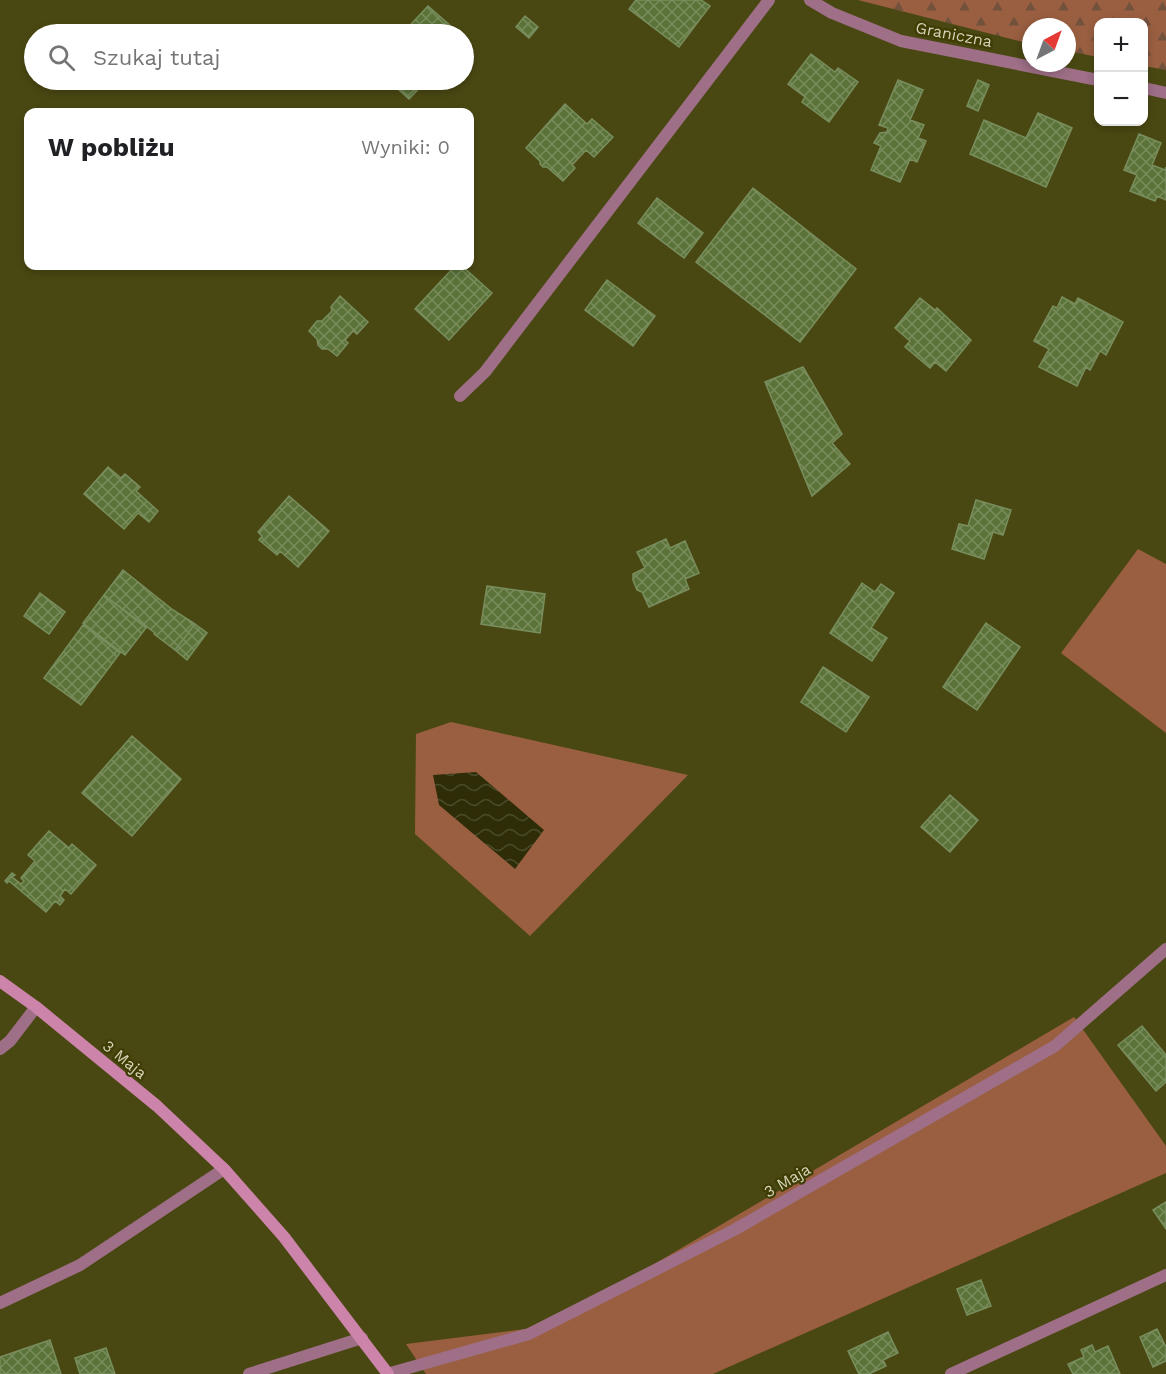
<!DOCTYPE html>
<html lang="pl">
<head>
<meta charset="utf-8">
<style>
  :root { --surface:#fff; --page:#f6f6f6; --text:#202124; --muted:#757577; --line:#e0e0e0 }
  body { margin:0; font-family:"Work Sans",sans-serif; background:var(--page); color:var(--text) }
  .controls { position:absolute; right:18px; top:18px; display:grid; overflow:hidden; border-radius:12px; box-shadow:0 3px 9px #0003 }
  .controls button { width:54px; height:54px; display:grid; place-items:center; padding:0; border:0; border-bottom:2px solid var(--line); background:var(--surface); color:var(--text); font:30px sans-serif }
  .compass { position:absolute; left:1022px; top:18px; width:54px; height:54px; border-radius:50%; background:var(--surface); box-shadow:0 3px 9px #0003; rotate:41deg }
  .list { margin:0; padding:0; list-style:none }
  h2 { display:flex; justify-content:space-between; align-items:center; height:78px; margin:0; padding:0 24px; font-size:26px }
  h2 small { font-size:20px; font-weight:400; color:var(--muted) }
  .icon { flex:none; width:33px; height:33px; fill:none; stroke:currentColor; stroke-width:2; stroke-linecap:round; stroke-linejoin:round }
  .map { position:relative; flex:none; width:1166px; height:1374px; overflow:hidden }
  .search { position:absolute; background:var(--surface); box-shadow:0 3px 9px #0003; left:24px; top:24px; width:450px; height:66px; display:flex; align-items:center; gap:15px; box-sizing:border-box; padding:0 21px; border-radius:33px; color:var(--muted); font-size:22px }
  .panel { position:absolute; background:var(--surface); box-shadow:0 3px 9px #0003; left:24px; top:108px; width:450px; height:162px; border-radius:12px }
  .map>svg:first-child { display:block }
</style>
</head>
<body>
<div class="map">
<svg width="1166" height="1374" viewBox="0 0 1166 1374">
  <defs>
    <pattern id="forest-firs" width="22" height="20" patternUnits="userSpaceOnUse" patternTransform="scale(1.5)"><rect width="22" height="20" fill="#9a5f41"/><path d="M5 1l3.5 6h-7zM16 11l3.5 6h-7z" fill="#72513d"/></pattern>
    <pattern id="water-waves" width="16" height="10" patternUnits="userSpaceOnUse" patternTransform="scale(1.5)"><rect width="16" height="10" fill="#2e2d08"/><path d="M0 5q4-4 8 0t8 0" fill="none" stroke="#4b4b2a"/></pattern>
    <pattern id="building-cross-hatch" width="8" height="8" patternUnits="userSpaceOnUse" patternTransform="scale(1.5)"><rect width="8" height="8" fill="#5b7338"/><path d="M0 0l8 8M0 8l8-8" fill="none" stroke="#798c5c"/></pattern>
  </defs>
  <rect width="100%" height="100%" fill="#4a4812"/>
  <path fill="#9a5f41" d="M1138 549 1166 564V733L1061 653Z
    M451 722 688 775 530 936 415 834 416 734Z
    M1074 1017 1166 1146V1173L713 1374H426L406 1344 549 1326Z"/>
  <path fill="url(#forest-firs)" d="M858 0H1166V70L1144 66V22H1098V57L1067 51V27H1031V44Z"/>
  <path fill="url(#water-waves)" d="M476 772 544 830 515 869 439 805 433 775Z"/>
  <path fill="url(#building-cross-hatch)" stroke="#798e5e" stroke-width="1.5" d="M636 0H701L710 6 679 47 629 9Z
    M428 6 460 34H402Z
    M525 16 538 27 529 38 516 27Z
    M811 54 835 72 838 68 858 82 829 122 802 102 805 97 788 84Z
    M388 80H427L409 99Z
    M898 80 923 90 910 120 924 125 918 138 926 141 917 162 910 159 900 182 871 170 881 146 874 143 880 133 887 132 888 128 879 125Z
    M978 80 989 85 978 111 967 106Z
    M565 104 587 124 592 119 613 137 594 157 586 150 572 165 575 168 563 181 547 167H543L540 164V161L526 148Z
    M1038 113 1072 128 1046 187 970 154 984 120 1026 138Z
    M1139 134 1161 143 1152 165 1165 170 1166 167V200L1157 196 1155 201 1130 191 1137 175 1124 170Z
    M753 188 856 269 800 342 696 262Z
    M657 198 703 233 684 258 638 223Z
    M455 266H462L492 293 449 340 415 309Z
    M607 280 655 316 633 346 585 310Z
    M340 296 368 322 357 334 353 331 345 340 348 343 337 356 328 349H322L318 345 317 339 309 331 317 321H322L332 311 331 307Z
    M1062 297 1075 304 1078 298 1123 322 1106 355 1100 351 1090 370 1086 367 1077 386 1039 367 1049 349 1034 341 1053 306 1057 308Z
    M920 298 935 310 937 308 971 340 946 371 935 362 930 368 905 347 910 341 895 328Z
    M803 367 842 434 832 443 850 464 812 496 765 382Z
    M108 467 121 478 125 474 140 487 136 491 158 511 149 522 138 513 124 529 84 494Z
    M289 496 329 531 298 567 280 551 277 555 259 540 262 536 258 532Z
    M976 500 1011 510 1003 535 993 532 984 559 952 549 959 524 968 526Z
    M666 539 670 548 685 541 699 573 685 579 689 589 649 607 642 592 637 590 633 580V574L645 568 637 552Z
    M123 570 173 610 195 624 175 650 154 634 155 633 104 595Z
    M862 583 875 592 881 584 894 593 871 628 887 638 872 661 830 633Z
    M487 586 545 594 540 633 481 624Z
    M40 593 65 612 49 634 24 616Z
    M104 595 146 628 125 655 83 623Z
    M986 623 1020 647 977 710 943 687Z
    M195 624 207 633 187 660 175 650Z
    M83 625 120 653 81 705 44 678Z
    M823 667 869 697 846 732 801 702Z
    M132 736 181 779 132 836 82 793Z
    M950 795 978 820 950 852 921 827Z
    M49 831 69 848 72 844 96 865 71 894 65 889 60 896 64 900 60 905 55 901 46 912 9 881 7 883 5 881 12 873 15 875 12 877 21 884 24 881 21 878 35 861 28 855Z
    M1142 1026 1166 1055V1082L1156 1091 1118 1045Z
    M1166 1202V1229L1153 1210Z
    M981 1280 991 1306 967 1315 957 1289Z
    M1157 1329 1166 1347V1361L1153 1367 1140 1337Z
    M888 1332 898 1353 883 1360 886 1366 869 1374H859L848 1351Z
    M50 1340 61 1374H0V1357Z
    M1092 1345 1095 1352 1108 1346 1120 1374H1073L1068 1364 1084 1357 1081 1350Z
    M106 1348 115 1374H80L75 1358Z"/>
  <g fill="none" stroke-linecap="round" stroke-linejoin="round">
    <path stroke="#9e6f87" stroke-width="12" d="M460 396 485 372 769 0
      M387 1374 529 1334 734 1230 1055 1046 1166 949"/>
    <path stroke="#9e6f87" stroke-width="12" d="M810 0 832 13 901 41 1098 80
      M1144 88 1166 93
      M0 1049 10 1041 36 1007
      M0 1303 80 1265 224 1169
      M249 1374 362 1338
      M951 1374 1166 1275"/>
    <path stroke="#cd84aa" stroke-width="12" d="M0 981 36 1007 157 1106 224 1169 284 1237 388 1374"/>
  </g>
  <g text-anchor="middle" stroke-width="4.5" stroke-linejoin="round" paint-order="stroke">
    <g font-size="16" fill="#d4d4b9" stroke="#3f3d04">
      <text transform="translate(954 34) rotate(11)" y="6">Graniczna</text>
      <text transform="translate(125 1059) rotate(39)" y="6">3 Maja</text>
      <text transform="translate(787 1180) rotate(-30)" y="6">3 Maja</text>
    </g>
  </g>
</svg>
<div class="controls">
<button>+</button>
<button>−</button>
</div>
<svg class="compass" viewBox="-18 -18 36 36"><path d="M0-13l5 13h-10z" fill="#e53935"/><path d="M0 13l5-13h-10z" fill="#757577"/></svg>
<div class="search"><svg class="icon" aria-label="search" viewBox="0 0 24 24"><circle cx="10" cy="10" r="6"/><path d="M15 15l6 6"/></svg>Szukaj tutaj</div>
<section class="panel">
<h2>W pobliżu<small>Wyniki: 0</small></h2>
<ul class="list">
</ul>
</section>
</div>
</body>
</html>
